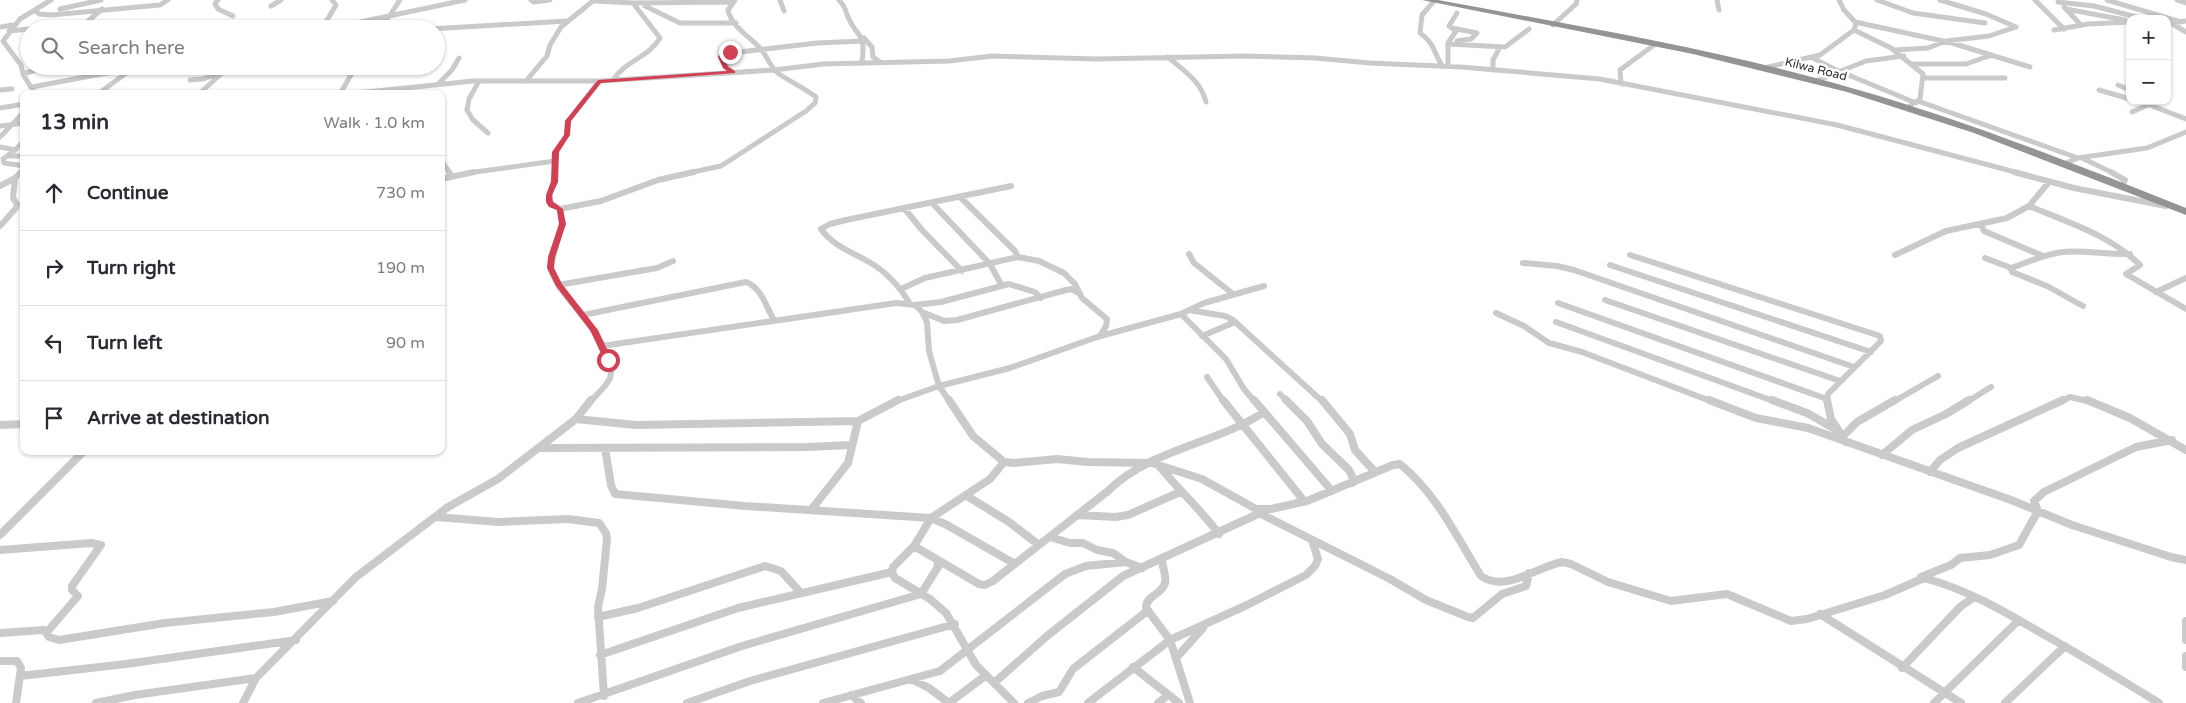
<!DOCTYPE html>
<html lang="en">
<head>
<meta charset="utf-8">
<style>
  :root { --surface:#fff; --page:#f7f7f7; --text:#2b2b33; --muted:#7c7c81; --line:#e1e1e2 }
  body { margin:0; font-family:"Varela Round",sans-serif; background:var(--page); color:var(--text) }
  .controls { position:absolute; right:15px; top:15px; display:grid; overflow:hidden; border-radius:10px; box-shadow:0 1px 4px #0004 }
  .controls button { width:45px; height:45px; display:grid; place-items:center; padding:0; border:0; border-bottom:1px solid var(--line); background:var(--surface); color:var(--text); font:25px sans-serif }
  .stop { position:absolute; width:15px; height:15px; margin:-11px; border:4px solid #d24053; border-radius:50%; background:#fff }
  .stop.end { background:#d24053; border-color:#fff; box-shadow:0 1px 5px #0008 }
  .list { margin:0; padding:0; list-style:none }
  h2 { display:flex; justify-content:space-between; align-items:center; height:65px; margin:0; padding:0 20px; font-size:21px }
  h2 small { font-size:16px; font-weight:400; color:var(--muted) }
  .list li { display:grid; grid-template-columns:32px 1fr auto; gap:15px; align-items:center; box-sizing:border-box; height:75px; padding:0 20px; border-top:1px solid var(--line) }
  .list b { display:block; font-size:19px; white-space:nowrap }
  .list em { font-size:16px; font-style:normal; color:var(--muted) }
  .icon { flex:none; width:28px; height:28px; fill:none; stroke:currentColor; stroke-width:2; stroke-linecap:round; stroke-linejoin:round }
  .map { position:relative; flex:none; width:2186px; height:703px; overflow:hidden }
  .search { position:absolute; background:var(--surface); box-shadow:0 1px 4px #0004; left:20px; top:20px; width:425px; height:55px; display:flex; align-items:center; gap:12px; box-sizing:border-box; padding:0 18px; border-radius:28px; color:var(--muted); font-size:19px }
  .panel { position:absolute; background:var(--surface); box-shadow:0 1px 4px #0004; left:20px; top:90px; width:425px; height:365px; border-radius:10px }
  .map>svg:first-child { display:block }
</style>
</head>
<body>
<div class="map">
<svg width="2186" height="703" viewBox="0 0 2186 703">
  <rect width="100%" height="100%" fill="#fff"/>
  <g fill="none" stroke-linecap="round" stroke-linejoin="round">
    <path stroke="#cacaca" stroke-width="5" d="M218 0 215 4 218 9 233 16
      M531 0 534 2 550 0
      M780 0 784 11
      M839 0C847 9 844 8 848 17 858 40 866 31 862 62
      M1717 0 1719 10
      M1877 0 1913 13 1985 23
      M2035 0 2064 29
      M2107 0 2181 22
      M2177 0 2186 3
      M594 1 633 3 660 38C649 57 625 61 613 80
      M1434 1 1422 15 1420 33C1435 44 1433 51 1442 66
      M2058 2 2094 6 2144 19
      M633 3 733 2
      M271 6 281 0
      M645 6 680 23H736
      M2064 7 2081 25
      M60 9 101 0
      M2066 9 2125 20
      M35 10 39 14 51 15 160 5 168 0
      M2186 21 2171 23 2186 32
      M1855 22 1952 43 2030 67
      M324 25 336 5 332 0
      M1553 25 1576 4 1577 0
      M282 26 325 23
      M0 27 13 25
      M1452 28 1477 33 1471 39 1457 41
      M52 29 82 27
      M79 29 102 9
      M226 29 228 26
      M327 29 465 0
      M381 29 400 0
      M429 29 567 21
      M1854 30 1891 48 1923 74 1920 99 1908 107
      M2054 30 2088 24 2130 22
      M9 31 29 29
      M864 38 872 47 873 57 880 62
      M1448 44 1505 47 1529 29
      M1895 50 1928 48 1946 41 1989 36 2016 27 1986 14 1940 0
      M1168 57C1184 71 1201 81 1206 102
      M1813 58 1834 69 1916 103
      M1912 64H1966L1992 55
      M1448 66V43L1456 31 1449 26 1457 13
      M1764 68 1820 55 1854 30 1856 23 1844 10 1839 0
      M1493 70V60L1500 47
      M732 72 724 64 722 54 817 43 863 41
      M23 74 48 66
      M1924 78H2005
      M190 80 203 79 220 73
      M479 81 469 99 467 110 473 120 488 133
      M526 81 547 56 550 45 561 27 594 0
      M1816 81 1866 61 1904 56
      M1621 84 1620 70 1654 45
      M437 85 452 70 459 58
      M2118 85 2130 90
      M32 87 133 68
      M0 90 12 89
      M2099 90 2130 99
      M35 94 23 74 21 65 3 41 20 19 51 0
      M98 94 133 68 141 66
      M199 94 222 73 219 66
      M340 94 356 66
      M347 94 473 81H599L774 70 823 64 949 61 992 56 1097 59 1243 56 1315 58 1370 63 1461 67 1600 79 1837 125 2019 173
      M1918 101 2078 158
      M2137 101 2150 105
      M2154 101 2150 104 2152 106 2186 119
      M0 108 24 104
      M2132 112 2148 105
      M0 126 24 123
      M0 137 24 112
      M0 147 15 150 3 159 4 163 24 166
      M15 150 24 141
      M7 156H24
      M2082 158 2113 173
      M441 160 450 173
      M2066 163 2078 158 2147 148 2186 132
      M20 173 24 169
      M468 173 555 161
      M555 173 556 152 567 135 568 121 599 81
      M688 173 721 166 806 111 815 103 816 97C804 88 791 82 779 74 771 69 767 56 761 49 750 37 731 26 728 10L735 0"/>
    <path stroke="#cacaca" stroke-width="6" d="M449 172 452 177
      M555 172C555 183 549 191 549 202L560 209 562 224 550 268C553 274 555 280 558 285 571 305 619 352 610 378 607 386 596 395 590 402
      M2014 172 2074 188 2166 206
      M2111 172 2125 180 2122 186
      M441 179 474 172
      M0 186 15 178 21 172
      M932 203 990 264 1002 286
      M2029 206C2067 222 2110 235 2140 265L2126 274 2186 309
      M904 208 922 230 962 271
      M560 209 601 201 658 180 694 172
      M1981 225 1984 231 2043 256
      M0 226 16 208 17 204 13 198 15 178
      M1189 254 1194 263 1233 294
      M1630 255 1880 336 1881 341 1828 394 1827 402
      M1895 255 1946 231 2007 218 2029 206 2049 182
      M1018 257 1039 261 1064 273 1075 284 1082 298 1107 319 1106 326 1100 336
      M1985 258 2011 268C2028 262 2045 254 2063 252 2085 250 2108 255 2130 254
      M1523 263 1557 266 1574 270 1854 367
      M1610 265 1871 352
      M2011 268 2012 272 2047 286 2083 306
      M558 285 657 268 673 261
      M901 289 925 278 1018 257 1015 251 960 197
      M2156 292 2186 278
      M1605 300 1840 381
      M1558 303 1827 399
      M910 304C900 287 887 272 869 262 852 252 833 246 821 229L830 224 846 220 1011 186
      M915 305 941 302 1009 284 1035 292 1041 298
      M1189 310 1225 316 1233 320 1323 402
      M922 312 944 321 957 320 1066 290 1071 289 1079 293
      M1496 313 1524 326 1549 343 1582 352 1713 402
      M1181 314 1226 359 1244 389 1255 402
      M583 315 746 282C762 288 766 307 774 320
      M1556 322 1776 402
      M1202 336 1235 322
      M602 346 896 303 915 305 922 312 927 322 929 351 939 386 950 402
      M1207 377 1224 402
      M1280 394 1288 402
      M894 402 939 386 1010 368 1097 337 1181 314 1204 303 1264 286
      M1893 402 1938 376
      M1967 402 1991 387
      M2060 402 2070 397 2091 402"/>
    <path stroke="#cacaca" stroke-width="8" d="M949 400 973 436 1004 462 1014 463 1057 459 1088 462 1152 463 1202 479 1256 509H1271L1307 501 1393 465 1400 464C1436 493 1457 537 1481 576 1506 593 1536 567 1562 562L1571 564 1608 582 1671 601 1727 594 1791 621 1807 619 1885 595 1924 578C1966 589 2004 611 2041 633 2081 655 2120 679 2159 703
      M1223 400 1304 501
      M1254 400 1332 491
      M1286 400 1307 421 1322 444 1349 470 1353 478 1352 483
      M1322 400 1350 434 1355 450 1375 472
      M1709 400 1756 418 1808 428 2011 500 2072 525 2171 557 2186 560
      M1772 400 1807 413 1835 429
      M1827 400 1831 419 1846 442
      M2087 400 2130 418 2186 450
      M576 419 636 425 858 421
      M0 425 24 424
      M1842 437 1857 422 1895 400
      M539 448 807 447 852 445
      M605 448 611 485 615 494 745 506 931 518 947 525 1015 564
      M1882 455 1912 430 1946 414 1969 400
      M1004 462 990 479 931 518 914 546 893 567 892 572 895 578 930 599 946 613 976 665 1014 703
      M1160 467C1179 490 1201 510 1219 534
      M1930 472 1940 460 1958 448 2063 400
      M967 496 1009 522 1039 545
      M1256 509 1265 516 1390 579 1426 600 1468 617 1473 618 1502 594 1526 586 1529 573
      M811 510 848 463 858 421 898 400
      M1077 515 1116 517 1128 515 1180 492
      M436 517 499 522 568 519 599 523 606 533 607 539 602 589 598 607 604 696
      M0 535 84 451
      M1050 537 1070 543H1083L1097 550 1113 553 1126 562 1142 568
      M914 546 979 584 985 585 993 581 1108 491C1150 449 1216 444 1264 412
      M0 550 91 543 101 545 72 586V590L78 596 47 632
      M1162 559C1162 567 1167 576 1165 583 1162 595 1146 595 1146 608L1170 640 1190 703
      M1921 577 1951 565 1960 558 1990 555 2019 545 2038 511 2034 501 2044 492 2136 447 2172 440
      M1820 614 1961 703
      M598 617 638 608 765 566 781 571 801 593
      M2186 621V640
      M0 633 44 630 49 637 59 640 165 623 274 612 333 601
      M600 655 738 608 892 572
      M2186 656V667
      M1176 658 1203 628
      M0 661H17L21 668 16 703
      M1133 667 1179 703
      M1902 668 1960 607 1974 597
      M20 676 126 664 296 640
      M911 679 929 688 949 703
      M994 683 1047 636 1123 576 1260 513
      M851 695 861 703
      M96 703 135 695 256 678
      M243 703 256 678 356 577 448 507 498 479 576 419 591 400
      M578 703 742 646 921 594 938 567 937 560
      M687 703 750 681 955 624
      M823 703 940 671 1065 574 1086 566 1126 562
      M949 703 985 676
      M1028 703 1042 696 1059 692 1073 669 1146 612
      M1088 703 1170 640 1247 605 1306 575 1315 566 1318 559 1312 540
      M1158 703 1168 695
      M1934 703 2019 620
      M2005 703 2065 646"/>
    <path fill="#949494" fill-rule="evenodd" d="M1422 0H1438C1577 26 1719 49 1855 89 1968 121 2077 165 2186 208V215L1974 133 1847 92 1693 54Z"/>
  </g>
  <path fill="#d24053" d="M730 50 731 53 724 57 728 67 735 71V73L601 83 571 121 570 135 559 152 558 182 552 195 553 202 563 209 566 224 555 257 554 268 562 284 598 330 612 360 605 362 590 330 556 286 547 268 548 257 559 224 557 210 549 207 546 202V195L551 182 552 152 564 135 565 121 598 80 727 71 723 68 718 57 720 53Z"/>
  <g text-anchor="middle" stroke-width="5" stroke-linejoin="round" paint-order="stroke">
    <g font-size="12" fill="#2d2d2d" stroke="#fff">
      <text transform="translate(1816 69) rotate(14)" y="4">Kilwa Road</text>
    </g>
  </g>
</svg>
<div class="controls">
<button>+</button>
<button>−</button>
</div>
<div class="stop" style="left:608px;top:360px"></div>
<div class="stop end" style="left:730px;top:52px"></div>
<div class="search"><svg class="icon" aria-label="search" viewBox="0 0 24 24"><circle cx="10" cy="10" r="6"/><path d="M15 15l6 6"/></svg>Search here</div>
<section class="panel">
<h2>13 min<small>Walk · 1.0 km</small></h2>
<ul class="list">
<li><svg class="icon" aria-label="ahead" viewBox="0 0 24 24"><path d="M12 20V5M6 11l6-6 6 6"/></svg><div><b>Continue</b></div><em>730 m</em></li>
<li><svg class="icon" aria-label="right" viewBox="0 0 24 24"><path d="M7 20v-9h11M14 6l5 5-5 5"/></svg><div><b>Turn right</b></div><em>190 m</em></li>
<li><svg class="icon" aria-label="left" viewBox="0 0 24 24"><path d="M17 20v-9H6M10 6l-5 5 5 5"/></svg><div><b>Turn left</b></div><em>90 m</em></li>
<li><svg class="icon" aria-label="arrive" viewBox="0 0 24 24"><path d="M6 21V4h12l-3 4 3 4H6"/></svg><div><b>Arrive at destination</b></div></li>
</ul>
</section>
</div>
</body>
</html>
